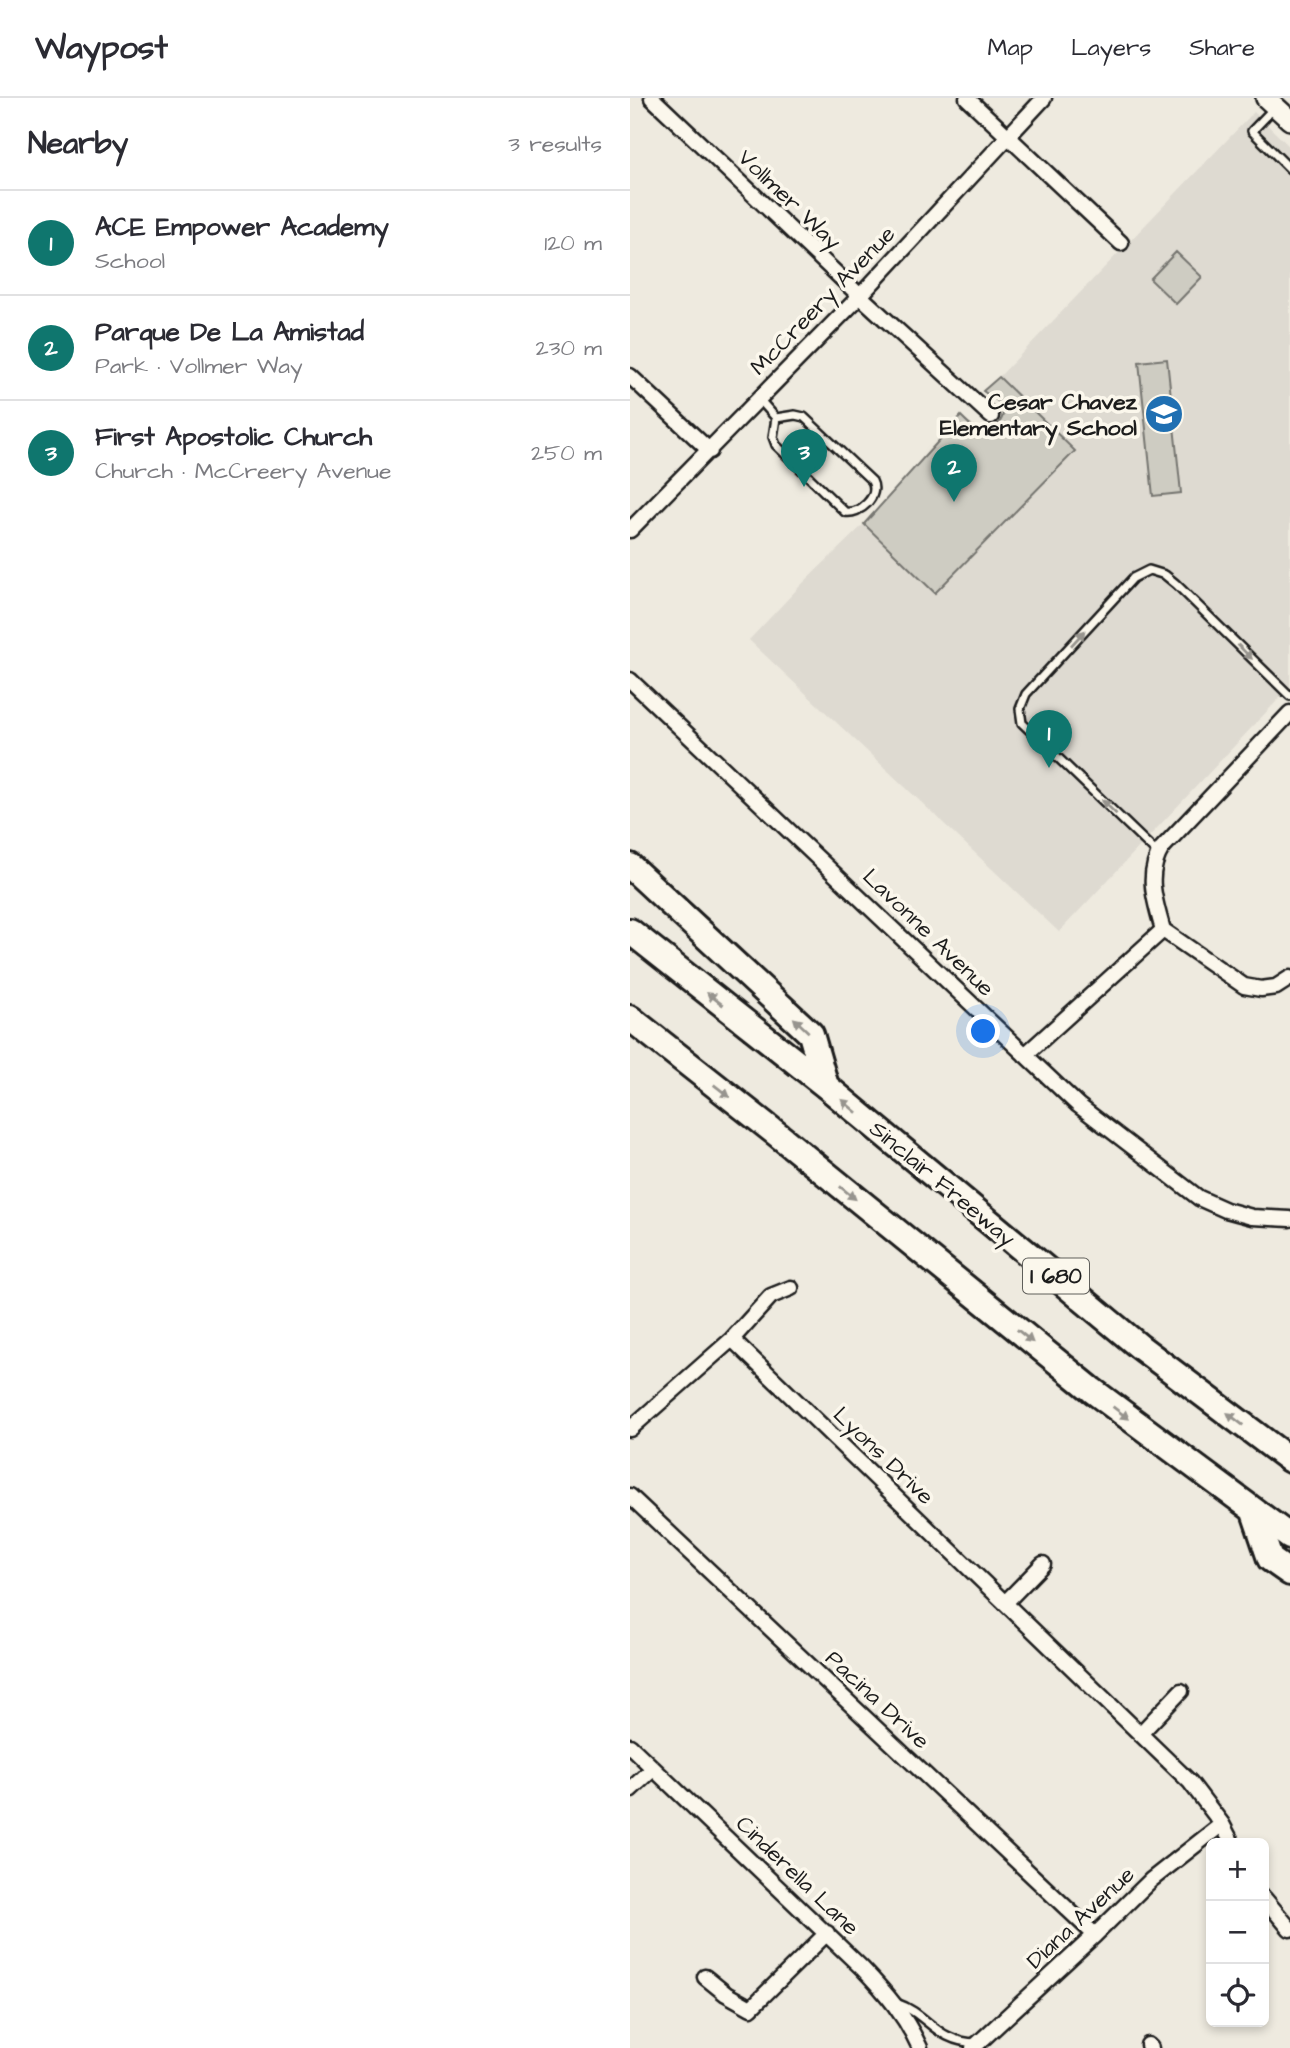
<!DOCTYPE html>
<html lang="en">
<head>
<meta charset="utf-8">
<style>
  :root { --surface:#fff; --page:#f7f7f7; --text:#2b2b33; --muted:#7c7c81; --line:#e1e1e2; --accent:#0f766e }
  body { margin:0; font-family:"Architects Daughter",sans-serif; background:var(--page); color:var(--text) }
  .controls { position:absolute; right:21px; bottom:21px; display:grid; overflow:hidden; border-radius:10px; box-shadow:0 4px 10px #0003 }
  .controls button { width:63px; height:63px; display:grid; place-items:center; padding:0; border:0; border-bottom:2px solid var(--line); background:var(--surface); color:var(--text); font:35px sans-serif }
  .you { position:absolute; left:354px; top:934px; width:24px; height:24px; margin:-18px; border:5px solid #fff; border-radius:50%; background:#1a73e8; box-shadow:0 0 0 10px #1a73e833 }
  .badge { display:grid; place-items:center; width:46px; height:46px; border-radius:50%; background:var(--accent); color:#fff; font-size:23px; font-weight:700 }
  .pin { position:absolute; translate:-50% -58px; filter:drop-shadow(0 2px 4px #0008) }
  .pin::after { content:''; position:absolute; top:37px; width:24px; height:21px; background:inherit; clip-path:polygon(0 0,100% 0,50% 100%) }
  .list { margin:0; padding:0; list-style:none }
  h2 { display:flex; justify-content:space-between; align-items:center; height:91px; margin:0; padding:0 28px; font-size:30px }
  h2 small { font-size:23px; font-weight:400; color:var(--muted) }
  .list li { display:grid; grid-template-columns:46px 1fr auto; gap:21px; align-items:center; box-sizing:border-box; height:105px; padding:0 28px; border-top:2px solid var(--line) }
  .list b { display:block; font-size:26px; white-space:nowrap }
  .list p { margin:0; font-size:23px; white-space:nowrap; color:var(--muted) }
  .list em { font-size:23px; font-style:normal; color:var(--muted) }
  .icon { flex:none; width:38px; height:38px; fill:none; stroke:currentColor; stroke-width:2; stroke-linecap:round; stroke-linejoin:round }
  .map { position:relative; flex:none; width:660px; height:1950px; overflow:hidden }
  header { display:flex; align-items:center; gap:42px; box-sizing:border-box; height:98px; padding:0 35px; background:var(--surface); border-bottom:2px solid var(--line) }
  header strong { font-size:33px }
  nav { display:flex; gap:38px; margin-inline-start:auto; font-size:24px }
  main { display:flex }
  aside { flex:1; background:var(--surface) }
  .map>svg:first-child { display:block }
</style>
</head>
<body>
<header>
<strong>Waypost</strong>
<nav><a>Map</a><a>Layers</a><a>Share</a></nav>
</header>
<main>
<aside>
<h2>Nearby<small>3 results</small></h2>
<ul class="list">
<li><span class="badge">1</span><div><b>ACE Empower Academy</b><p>School</p></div><em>120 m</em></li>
<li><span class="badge">2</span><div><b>Parque De La Amistad</b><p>Park · Vollmer Way</p></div><em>230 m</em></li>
<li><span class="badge">3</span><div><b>First Apostolic Church</b><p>Church · McCreery Avenue</p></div><em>250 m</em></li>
</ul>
</aside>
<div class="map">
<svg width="660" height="1950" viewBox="0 0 660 1950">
  <rect width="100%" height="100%" fill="#eeeadf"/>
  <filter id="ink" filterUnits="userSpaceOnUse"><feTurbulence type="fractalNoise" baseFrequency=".0143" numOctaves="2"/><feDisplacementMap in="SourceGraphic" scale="14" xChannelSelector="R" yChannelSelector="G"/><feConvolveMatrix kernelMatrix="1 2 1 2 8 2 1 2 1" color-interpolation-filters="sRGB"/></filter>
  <g filter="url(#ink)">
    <path fill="#dedad1" d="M624 14 660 49V589L429 834 119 542 171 487 234 426 305 495 444 353 369 279Z"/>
    <path fill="#ceccc2" stroke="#75746f" stroke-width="2" d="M546 154 572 179 546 206 520 181Z
      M537 261 551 395 523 398 509 264Z
      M369 279 445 353 305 495 234 426 331 318C337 324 342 330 350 332 363 335 378 321 371 307 367 300 359 298 353 293Z"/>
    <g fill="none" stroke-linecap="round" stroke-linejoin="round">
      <defs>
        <path id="lane" d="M645 9 622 33 660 71
          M129 301 146 320
          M165 317 174 319 242 383C250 398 230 417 215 414L146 347 143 339 146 320Z
          M528 756 392 625 390 611 396 596 503 480 519 472 535 477 546 486 660 598
          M266 1905C299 1916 305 1944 347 1945"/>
        <path id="street" d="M22 0 230 198 361 318
          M337 0 491 145
          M0 278 80 353
          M0 432 230 198 414 0
          M0 582 448 1007 569 1100 596 1112 622 1119 660 1121
          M533 832C525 803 515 777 532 750L660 615
          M533 832 614 888 631 891 646 889 660 880
          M395 957 533 832
          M102 1241 560 1684 592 1726 602 1745
          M0 1331 102 1241 141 1198 161 1190
          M0 1398 465 1837
          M375 1505 413 1466
          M510 1636 551 1593
          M0 1648 232 1870C257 1896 275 1917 290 1950
          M0 1692 23 1671
          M634 1800 660 1831
          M75 1879 96 1896 121 1910 197 1835
          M518 1947 521 1950
          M343 1950 465 1837 521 1782 592 1726"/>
        <path id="secondary" d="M636 0 660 22"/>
        <path id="highway" d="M0 768 181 936 196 988
          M0 833 196 988 510 1249 660 1362
          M0 920 147 1036 462 1292 660 1439
          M624 1414 640 1461 660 1475"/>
      </defs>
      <use href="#lane" stroke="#1c1c1c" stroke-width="12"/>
      <use href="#street" stroke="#1c1c1c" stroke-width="19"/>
      <use href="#secondary" stroke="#1c1c1c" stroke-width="24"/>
      <use href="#highway" stroke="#1c1c1c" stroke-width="30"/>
      <use href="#lane" stroke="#fbf7ec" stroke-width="7"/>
      <use href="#street" stroke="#fbf7ec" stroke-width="14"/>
      <use href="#secondary" stroke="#fbf7ec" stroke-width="19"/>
      <use href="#highway" stroke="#fbf7ec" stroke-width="24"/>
    </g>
    <defs><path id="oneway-solid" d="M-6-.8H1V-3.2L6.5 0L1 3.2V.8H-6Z" transform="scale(1.75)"/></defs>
    <g fill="#97948e">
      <use href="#oneway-solid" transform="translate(448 540) rotate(-48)"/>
      <use href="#oneway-solid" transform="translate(615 554) rotate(45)"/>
      <use href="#oneway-solid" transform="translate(479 709) rotate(-136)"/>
      <use href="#oneway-solid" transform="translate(85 901) rotate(-142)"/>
      <use href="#oneway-solid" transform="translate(171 927) rotate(-137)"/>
      <use href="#oneway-solid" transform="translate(92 993) rotate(38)"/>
      <use href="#oneway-solid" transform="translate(219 1008) rotate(-140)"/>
      <use href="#oneway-solid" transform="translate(218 1095) rotate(39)"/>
      <use href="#oneway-solid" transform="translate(395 1238) rotate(39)"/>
      <use href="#oneway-solid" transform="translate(491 1315) rotate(37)"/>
      <use href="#oneway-solid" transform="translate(605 1321) rotate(-142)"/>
    </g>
  </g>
  <defs>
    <symbol id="school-disc" viewBox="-11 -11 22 22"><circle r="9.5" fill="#1f6fb2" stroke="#fbf7ec"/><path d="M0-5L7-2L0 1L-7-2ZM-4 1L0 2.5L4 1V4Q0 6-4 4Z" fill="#fff"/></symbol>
  </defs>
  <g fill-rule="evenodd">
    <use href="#school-disc" x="512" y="294" width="44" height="44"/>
  </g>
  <g text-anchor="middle" stroke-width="7" stroke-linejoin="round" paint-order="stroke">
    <rect fill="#fbf7ec" stroke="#5f5e5a" stroke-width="2" x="393" y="1160.5" width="66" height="35" rx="5"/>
    <g font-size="21" font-weight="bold" fill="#1c1c1c">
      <text x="426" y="1185">I 680</text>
    </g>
    <g font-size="23" fill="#1c1c1c" stroke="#fbf7ec">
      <text transform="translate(160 101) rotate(44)" y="8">Vollmer Way</text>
      <text transform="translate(192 202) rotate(-46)" y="8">McCreery Avenue</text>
      <text transform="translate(299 834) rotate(44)" y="8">Lavonne Avenue</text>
      <text transform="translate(313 1085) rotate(40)" y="8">Sinclair Freeway</text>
      <text transform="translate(254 1357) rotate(44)" y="8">Lyons Drive</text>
      <text transform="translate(248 1601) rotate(43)" y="8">Pacina Drive</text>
      <text transform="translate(168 1777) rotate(44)" y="8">Cinderella Lane</text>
      <text transform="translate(450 1819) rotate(-43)" y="8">Diana Avenue</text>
    </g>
    <g font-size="23" font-weight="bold" fill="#1c1c1c" stroke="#fbf7ec" text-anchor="end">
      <text x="507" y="311">Cesar Chavez<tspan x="507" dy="26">Elementary School</tspan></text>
    </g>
  </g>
</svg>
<div class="controls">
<button>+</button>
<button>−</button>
<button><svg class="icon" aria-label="locate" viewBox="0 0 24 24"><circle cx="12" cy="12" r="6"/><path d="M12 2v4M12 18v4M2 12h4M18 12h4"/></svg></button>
</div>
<div class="you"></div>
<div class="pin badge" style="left:419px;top:670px">1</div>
<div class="pin badge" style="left:324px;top:404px">2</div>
<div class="pin badge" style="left:174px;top:389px">3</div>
</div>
</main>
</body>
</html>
